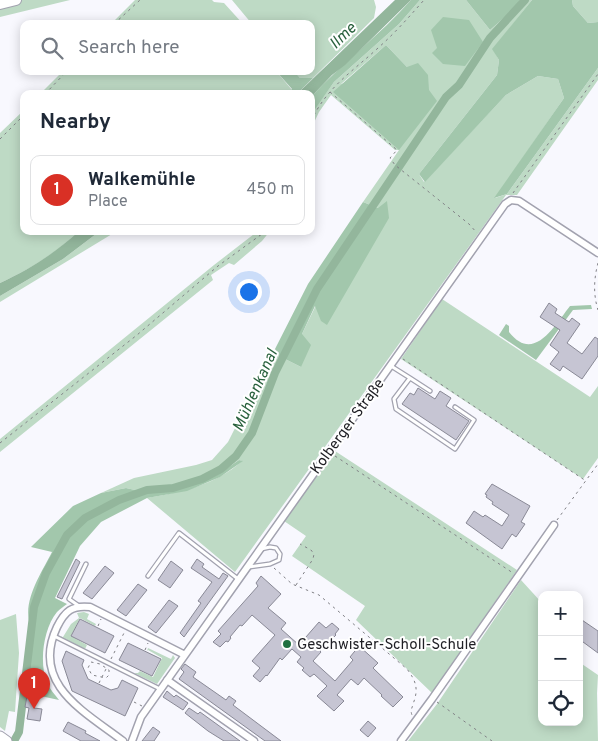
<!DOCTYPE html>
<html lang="en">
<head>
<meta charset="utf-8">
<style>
  :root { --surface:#fff; --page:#f2f2f3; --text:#1f2937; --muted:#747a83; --line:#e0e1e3; --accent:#d93025 }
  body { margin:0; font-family:Overpass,sans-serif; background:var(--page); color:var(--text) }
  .controls { position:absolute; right:15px; bottom:15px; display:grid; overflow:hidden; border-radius:10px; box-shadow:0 2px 12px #0003 }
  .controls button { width:45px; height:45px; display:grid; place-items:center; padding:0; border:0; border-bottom:1px solid var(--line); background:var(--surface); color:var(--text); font:25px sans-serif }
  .you { position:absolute; left:248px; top:291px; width:18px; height:18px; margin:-12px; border:4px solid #fff; border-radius:50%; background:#1a73e8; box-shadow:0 0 0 8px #1a73e833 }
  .badge { display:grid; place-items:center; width:32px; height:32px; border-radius:50%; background:var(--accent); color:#fff; font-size:16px; font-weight:700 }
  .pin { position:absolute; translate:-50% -41px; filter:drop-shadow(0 1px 2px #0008) }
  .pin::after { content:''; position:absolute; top:26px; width:18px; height:15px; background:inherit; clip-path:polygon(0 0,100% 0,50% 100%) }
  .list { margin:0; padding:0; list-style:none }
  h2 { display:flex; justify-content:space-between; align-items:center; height:65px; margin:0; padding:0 20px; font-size:21px }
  h2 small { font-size:16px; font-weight:400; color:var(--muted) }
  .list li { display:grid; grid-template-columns:32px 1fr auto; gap:15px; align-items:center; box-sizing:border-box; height:70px; margin:0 10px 10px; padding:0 10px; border:1px solid var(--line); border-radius:10px }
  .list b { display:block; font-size:19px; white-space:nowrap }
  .list p { margin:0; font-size:16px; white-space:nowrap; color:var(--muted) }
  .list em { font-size:16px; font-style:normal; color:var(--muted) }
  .icon { flex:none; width:28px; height:28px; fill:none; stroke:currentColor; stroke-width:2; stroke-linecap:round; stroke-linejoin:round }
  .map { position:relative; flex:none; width:598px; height:741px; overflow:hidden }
  .search { position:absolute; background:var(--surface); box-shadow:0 2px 12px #0003; left:20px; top:20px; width:295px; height:55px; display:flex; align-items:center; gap:12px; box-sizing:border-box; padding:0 18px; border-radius:10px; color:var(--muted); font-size:19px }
  .panel { position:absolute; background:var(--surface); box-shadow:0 2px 12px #0003; left:20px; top:90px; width:295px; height:145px; border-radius:10px }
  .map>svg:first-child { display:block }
</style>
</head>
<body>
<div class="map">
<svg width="598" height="741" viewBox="0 0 598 741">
  <rect width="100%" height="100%" fill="#f8f8fe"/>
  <path fill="#bedac5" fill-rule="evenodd" d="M0 0H70L0 17Z
    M135 0H212L214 2 224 3 243 24H111Z
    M232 0H374L376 7 374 18 313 78H300L294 71H311V24H252Z
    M420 0H466L490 30 513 10 520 0H532L493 49 499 60 497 75 419 174 424 182 506 95 538 76 558 79 564 98 495 198 507 194 598 68V80L517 195H506L235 572 147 498C181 492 216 485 242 461L239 460 217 475 185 487 149 493 126 488 101 493 134 478 196 465 212 460 228 442 275 349 279 356 301 367 302 334 316 305 378 208 363 202 399 150H395L331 95 319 112 311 129V115L313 111 334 82 399 24ZM386 45 407 67 341 84Z
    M572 0H598V22L588 23 573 6Z
    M63 71H276L292 90 288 94H40Z
    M24 110V231H79C55 254 30 269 0 283V133Z
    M100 231H117L0 302V296L63 259Z
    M258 231H270L262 241 234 265 229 263 211 275 213 280 0 452V439L214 265Z
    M442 299 590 397 598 386V458L583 479 401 359Z
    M335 451 517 570 432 693 356 620 365 606 292 556 306 536 284 521Z
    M521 580 542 603V722H579V662L598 675 597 693 598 741H408L437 704Z
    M84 612 89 614 87 619 96 624 95 626 80 618 71 636 87 645 85 649 59 636 63 637 71 624 79 618 77 613Z
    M16 614 19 653 15 712 9 711 5 731 0 727V620Z
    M148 648 171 659 173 655 175 658 157 684 134 673H138L140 671 153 677 162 658 148 650 147 651Z"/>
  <path fill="#a2c7ac" d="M411 0H420L399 24 334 82 311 115V97C342 63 380 35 411 0Z
    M466 0H520L513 10 490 30Z
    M532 0H572L573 6 588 23 598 22V68L507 194 494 198 564 98 558 79 538 76 506 95 425 182 419 174 497 75 499 60 492 49Z
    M443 17 469 20 483 42 465 66 443 64 432 53 437 48 431 30Z
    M386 45 407 67 418 63 428 75 429 90 437 101 399 150 333 92Z
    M276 71H294L300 78H313L297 94H289L292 89Z
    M387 201 389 218 327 325 321 321 315 306 302 334 311 345 301 367 279 356 275 349 308 284 363 202 378 208Z
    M591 305 592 309 573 310 536 360 499 335 506 324 509 326V332C534 364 555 325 570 306Z
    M239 460 243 461 220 477 187 491 147 498 101 522 80 546 55 598 67 604C64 606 60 609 57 612 43 629 39 663 47 683 50 689 55 695 59 700L22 692 30 624C22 601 42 572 52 552L31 547 73 506 101 493 126 488 149 493 185 487 217 475Z"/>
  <path fill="#93b69c" d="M395 0H411L345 65 332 75 311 97V94H297Z
    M79 231H100L63 259 0 296V283C30 269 54 254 79 231Z"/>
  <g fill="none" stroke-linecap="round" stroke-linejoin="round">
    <path stroke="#93b69c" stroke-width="8" d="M14 741 19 732 34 607 46 573 67 535 85 518 119 500 147 490 173 488 202 479 221 469 236 456 252 433 275 373 317 289 446 97 459 85 490 38 525 0"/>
  </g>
  <path fill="#c6c5d3" stroke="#898996" d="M549 303 557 309 555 313 569 322 572 318 580 324 567 343 582 354 595 337 598 339V356L582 379 563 366 560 371 550 364 559 352 550 345 560 330 540 317Z
    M418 388 435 399 440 391 451 398 446 406 469 421 456 440 402 404 410 393 414 395Z
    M492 484 530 506 521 522 525 524 516 537 512 534 502 549 466 523 474 511 483 517 485 515 502 526 509 515 492 504 493 502 486 497 487 495 485 494Z
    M76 559 80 562 62 599 57 597Z
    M197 559 204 564 202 567 219 579 223 573 228 576 184 637 180 633 201 603 198 601 212 582 191 568Z
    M171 561 183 570 170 588 158 580Z
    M105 566 114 573 92 599 83 593Z
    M261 576 281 594 268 608 286 623 281 629 299 645 319 622 326 628 332 623 339 629 335 634 336 635 320 651 321 652 313 661 335 681 353 660 350 657 359 646 378 663 373 668 403 697 393 707 381 696 382 695 364 678 358 685 351 679 337 695 344 701 334 711 317 696 327 686 314 674 310 677 302 670 304 668 297 662 301 657 292 649 282 660 280 658 267 676 266 675 260 682 253 676 260 668 252 661 275 635 252 615 242 626 240 625 230 637 231 638 228 642 226 641 220 647 213 642 221 634 218 631 258 586 256 583Z
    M138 584 147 590 126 616 117 610Z
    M169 600 178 606 156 633 148 627Z
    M579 618 598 631V653L579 639Z
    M80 619 114 636 105 653 71 636Z
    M128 643 161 659 152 676 119 660Z
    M66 651 84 660 82 665 88 679 111 690 118 688 122 680 138 688 125 716 72 691 62 661Z
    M185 664 196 672 193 677 226 700 229 696 236 701 233 705 281 741H265L179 679 184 672 181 669Z
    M167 691 174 697 176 695 188 703 183 710 163 697Z
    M27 696 36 698 34 708 42 709 40 721 27 719 29 708 25 707Z
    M189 708 198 714 200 712 240 741H224L208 731 185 713Z
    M368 721 376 728 368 737 360 730Z
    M68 722 86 731 85 733 100 741H81L63 731Z
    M153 727 160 732 154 741H142Z"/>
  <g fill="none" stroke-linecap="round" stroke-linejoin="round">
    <defs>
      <path id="lane" d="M391 366 410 378 394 399 396 409 455 449 474 420 455 407
        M410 378 430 391
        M248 567 270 564 279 560 280 554 276 548 270 547 261 549
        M148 576 179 533 238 579
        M79 606 69 599 86 564
        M54 636 160 689"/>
      <path id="street" d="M167 680 254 741
        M123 741C85 712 30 684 57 627 65 611 72 605 90 607L185 655
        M132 741 141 717 505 204 511 200 519 201 598 253
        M401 741 432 699 554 525"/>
      <path id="secondary" d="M0 736 7 741"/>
      <path id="primary" d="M0 4 16 0"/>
    </defs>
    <use href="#lane" stroke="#a2a2af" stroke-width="5.5"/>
    <use href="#street" stroke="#a2a2af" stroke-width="9"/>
    <use href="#secondary" stroke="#a2a2af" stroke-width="11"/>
    <use href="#primary" stroke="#a2a2af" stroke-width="12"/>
    <path stroke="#818186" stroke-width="1" stroke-dasharray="2.5 4" stroke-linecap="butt" d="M114 24 140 0
      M330 92 397 150 390 158 395 165 469 224 477 233
      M45 94 67 71
      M311 121C327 87 352 72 378 48 395 33 409 17 424 0
      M0 139 24 115
      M513 193 598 74
      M598 263C594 278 593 294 598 310
      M403 359 586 481
      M0 443 137 335 218 266 266 231
      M335 456 513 573
      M557 520 598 464
      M274 568 292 584 319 595 407 669C416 681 419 689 413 704 412 709 410 710 412 715
      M296 585 313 559 314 554 311 550 300 544
      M98 626 101 619
      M145 650 148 643
      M111 659 125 631
      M91 662 100 664 109 670V675L106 678 92 675 88 668Z
      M99 683 106 669
      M134 702 142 706
      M437 702 492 741"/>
    <use href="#lane" stroke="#fff" stroke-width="3"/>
    <use href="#street" stroke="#fff" stroke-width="6"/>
    <use href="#secondary" stroke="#fff" stroke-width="9"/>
    <use href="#primary" stroke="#fff" stroke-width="10"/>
  </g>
  <circle fill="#1f7040" stroke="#fff" stroke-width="2" cx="287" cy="644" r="5"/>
  <g text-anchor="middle" stroke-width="4" stroke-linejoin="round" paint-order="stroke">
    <g font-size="15" fill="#1f1f24" stroke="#fff">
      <text transform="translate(347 426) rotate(-54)" y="5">Kolberger Straße</text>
    </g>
    <g font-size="15" fill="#1f1f24" stroke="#fff" text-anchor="start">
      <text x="297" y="649">Geschwister-Scholl-Schule</text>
    </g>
    <g font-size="16" font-style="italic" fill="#29613d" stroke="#fff">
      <text transform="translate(342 35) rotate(-44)" y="6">Ilme</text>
      <text transform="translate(254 390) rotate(-66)" y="6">Mühlenkanal</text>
    </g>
  </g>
</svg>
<div class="controls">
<button>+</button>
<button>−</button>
<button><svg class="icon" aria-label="locate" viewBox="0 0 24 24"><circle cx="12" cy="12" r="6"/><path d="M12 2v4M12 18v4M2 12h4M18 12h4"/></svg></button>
</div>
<div class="you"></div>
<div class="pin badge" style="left:34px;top:709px">1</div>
<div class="search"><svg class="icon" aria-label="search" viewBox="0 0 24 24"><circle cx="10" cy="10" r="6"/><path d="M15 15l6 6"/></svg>Search here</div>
<section class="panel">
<h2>Nearby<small></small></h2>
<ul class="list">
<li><span class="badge">1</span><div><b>Walkemühle</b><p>Place</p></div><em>450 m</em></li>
</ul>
</section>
</div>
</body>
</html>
